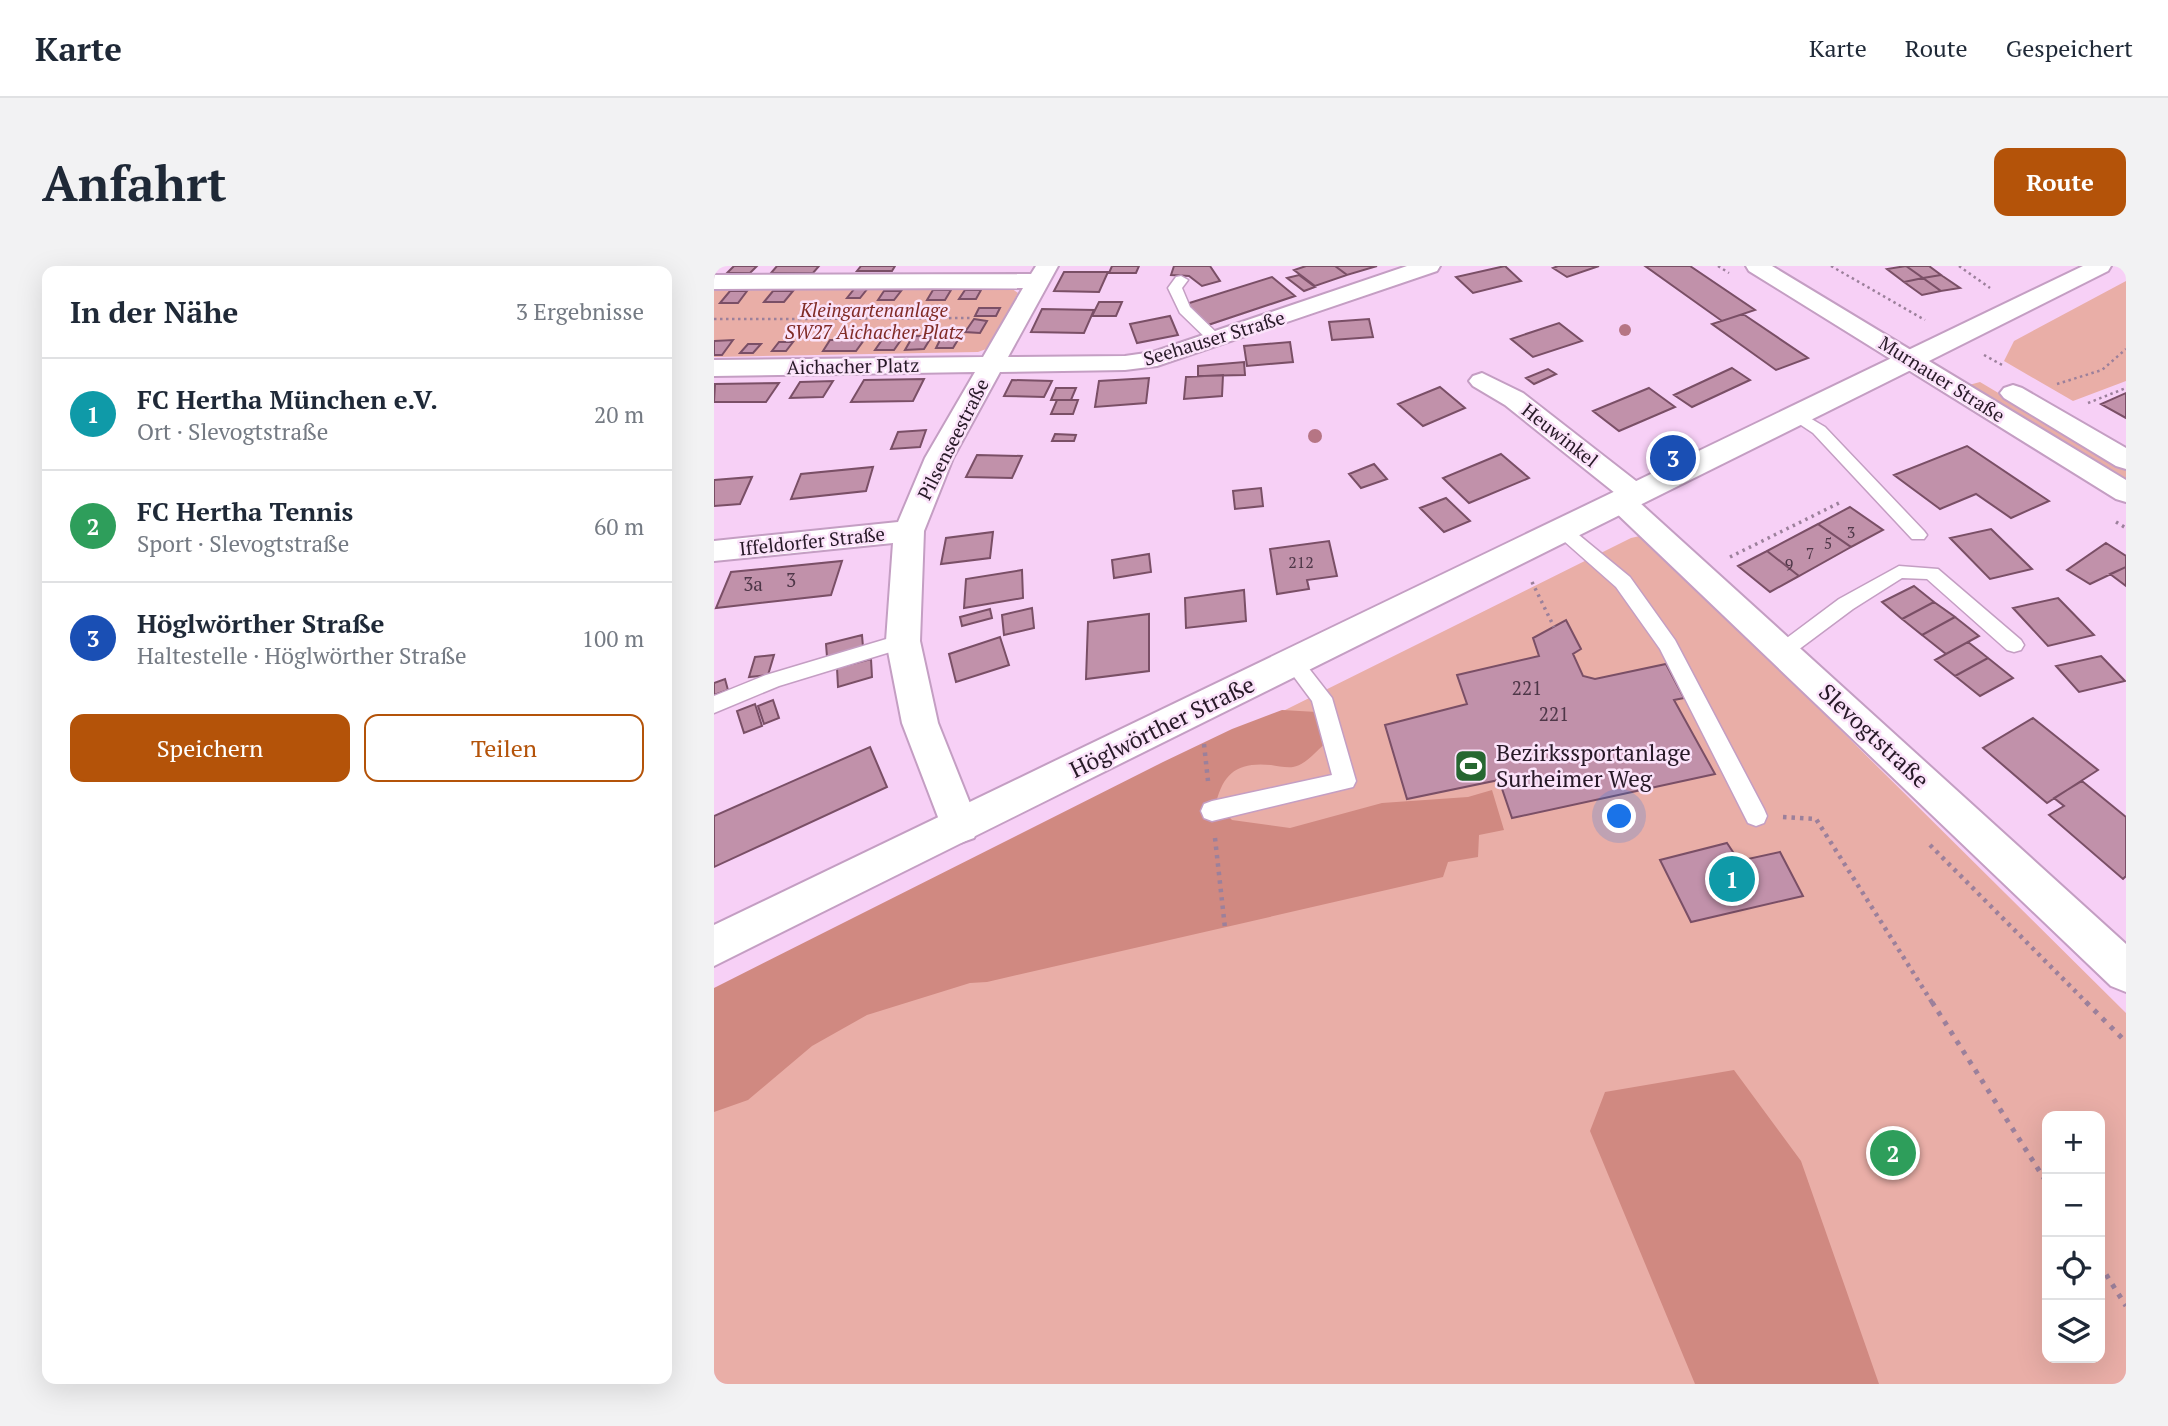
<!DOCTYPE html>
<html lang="de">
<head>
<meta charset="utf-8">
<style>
  :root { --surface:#fff; --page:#f2f2f3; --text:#1f2937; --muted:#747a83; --line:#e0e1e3; --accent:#b45309 }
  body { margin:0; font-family:"PT Serif",serif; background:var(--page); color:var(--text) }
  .controls { position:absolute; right:21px; bottom:21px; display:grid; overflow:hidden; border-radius:14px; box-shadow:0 7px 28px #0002 }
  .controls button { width:63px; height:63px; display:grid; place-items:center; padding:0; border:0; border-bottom:2px solid var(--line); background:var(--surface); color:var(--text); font:35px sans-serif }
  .you { position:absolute; left:906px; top:551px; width:24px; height:24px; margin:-18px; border:5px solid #fff; border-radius:50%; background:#1a73e8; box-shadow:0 0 0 10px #1a73e833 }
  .badge { display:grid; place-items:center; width:46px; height:46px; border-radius:50%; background:var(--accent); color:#fff; font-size:23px; font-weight:700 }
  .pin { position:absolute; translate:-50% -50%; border:4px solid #fff; box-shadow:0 2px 7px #0006 }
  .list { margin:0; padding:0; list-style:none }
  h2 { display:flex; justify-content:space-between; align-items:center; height:91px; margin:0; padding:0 28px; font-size:30px }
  h2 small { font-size:23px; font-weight:400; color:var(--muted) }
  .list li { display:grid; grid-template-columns:46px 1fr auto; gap:21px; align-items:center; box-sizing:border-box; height:112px; padding:0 28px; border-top:2px solid var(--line) }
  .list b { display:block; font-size:26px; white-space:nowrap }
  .list p { margin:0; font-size:23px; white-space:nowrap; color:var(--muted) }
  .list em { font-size:23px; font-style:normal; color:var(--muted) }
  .actions { display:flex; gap:14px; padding:21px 28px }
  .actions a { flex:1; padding:16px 0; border:2px solid var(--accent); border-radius:14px; text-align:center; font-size:24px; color:var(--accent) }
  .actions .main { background:var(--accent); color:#fff }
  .icon { flex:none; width:38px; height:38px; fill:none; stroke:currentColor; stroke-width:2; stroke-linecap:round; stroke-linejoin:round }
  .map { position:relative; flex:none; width:1412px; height:1118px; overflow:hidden; border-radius:14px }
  header { display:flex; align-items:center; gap:42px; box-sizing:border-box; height:98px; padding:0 35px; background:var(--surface); border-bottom:2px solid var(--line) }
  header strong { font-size:33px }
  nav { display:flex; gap:38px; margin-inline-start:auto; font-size:24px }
  .intro { display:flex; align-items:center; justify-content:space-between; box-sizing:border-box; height:168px; padding:0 42px }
  h1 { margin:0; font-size:49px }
  .button { padding:18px 32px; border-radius:14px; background:var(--accent); color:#fff; font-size:24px; font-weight:700 }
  main { display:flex; gap:42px; padding:0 42px }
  aside { flex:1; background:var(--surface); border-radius:14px; box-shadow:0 7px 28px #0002 }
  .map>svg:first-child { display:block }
</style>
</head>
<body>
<header>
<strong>Karte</strong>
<nav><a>Karte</a><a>Route</a><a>Gespeichert</a></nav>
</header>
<div class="intro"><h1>Anfahrt</h1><a class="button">Route</a></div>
<main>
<aside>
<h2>In der Nähe<small>3 Ergebnisse</small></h2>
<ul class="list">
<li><span class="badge" style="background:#0f9aa8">1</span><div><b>FC Hertha München e.V.</b><p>Ort · Slevogtstraße</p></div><em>20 m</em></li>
<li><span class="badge" style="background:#2e9e5b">2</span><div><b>FC Hertha Tennis</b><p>Sport · Slevogtstraße</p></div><em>60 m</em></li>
<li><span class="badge" style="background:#1a4fb4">3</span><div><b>Höglwörther Straße</b><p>Haltestelle · Höglwörther Straße</p></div><em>100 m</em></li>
</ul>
<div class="actions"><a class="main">Speichern</a><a>Teilen</a></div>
</aside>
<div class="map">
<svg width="1412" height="1118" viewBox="0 0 1412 1118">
  <rect width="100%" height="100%" fill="#f7d0f6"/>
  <path fill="#e9aea7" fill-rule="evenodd" d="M1412 15V115L1359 135 1290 95 1300 75Z
    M294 20 304 27 275 82 264 86 0 91V22Z
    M1266 116 1412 203V215L1255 119Z
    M930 269 1412 747V1118H0V728L917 272ZM1333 850H1386V1092H1333Z"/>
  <path fill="#d08981" d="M568 444 603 446 614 475C604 483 592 499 579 501 573 502 563 500 557 499 524 496 510 506 502 537L518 554 576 562 668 537 754 531 778 524 790 564 765 569 764 591 734 596 729 611 273 716 256 717 153 749 98 780 34 834 0 846V722L449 496 518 463Z
    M1020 804 1087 895 1165 1118H981L876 865 891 826Z"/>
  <path fill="#c191aa" stroke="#7a4f66" stroke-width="2" d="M20 0H43L36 7H13Z
    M63 0H105L99 7H57Z
    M147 0H181L178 5H143Z
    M398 0H425L422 7H395Z
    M460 0H496L506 15 488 20 475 10 457 9Z
    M592 0H621L633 9 601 20 580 4Z
    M621 0H663L633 9Z
    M791 0 807 15 759 27 742 11Z
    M844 0H885L853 11 839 2Z
    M931 0H976L1041 44 1008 55Z
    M1192 0 1209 12 1190 16 1173 3Z
    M1192 0H1215L1227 9 1209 12Z
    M350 6H394L385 26 340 25Z
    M585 9 601 21 590 25 573 12Z
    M1227 9 1246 22 1227 25 1209 12Z
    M558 11 581 30 491 60 469 39Z
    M1209 12 1227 25 1208 29 1190 16Z
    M141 22H154L146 32H133Z
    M219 24H237L231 34H213Z
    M251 24H267L262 33H245Z
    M16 25H33L24 37H6Z
    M59 25H79L70 36H50Z
    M170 25H187L180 34H164Z
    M385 36H408L402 50H378Z
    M265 42H286L282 50H261Z
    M328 43 380 44 370 67 317 66Z
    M1029 48 1094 92 1062 104 998 58Z
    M456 50 464 69 423 77 416 58Z
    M260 53 273 55 266 67 251 66Z
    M655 53 659 71 618 74 615 56Z
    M845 57 868 75 819 91 797 73Z
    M199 70H218L210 83 191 84Z
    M170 71H189L180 84H161Z
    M227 72H245L239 82H222Z
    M19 74 8 89H0V75Z
    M116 74H150L142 85H109Z
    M65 76H79L72 85H58Z
    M576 76 579 96 533 100 530 80Z
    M34 78H47L39 87H26Z
    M530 96 531 109 484 110V100Z
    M1018 102 1036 114 978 141 960 129Z
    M834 103 842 108 820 118 812 112Z
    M509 109 508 130 470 133 472 111Z
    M435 112 432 137 381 141 385 115Z
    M210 113 199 135 137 136 150 114Z
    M298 114 338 115 330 131 290 130Z
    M119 115 109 131 76 132 86 116Z
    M65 117 52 136H0L1 118Z
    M726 121 751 142 709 160 684 138Z
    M342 122H362L357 134H337Z
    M935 122 961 141 905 165 879 145Z
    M1412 127V152L1387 138Z
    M343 134H364L359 148H337Z
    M212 164 206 181 177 183 184 166Z
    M341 168 362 169 360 175H338Z
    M1253 180 1335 235 1297 252 1262 228 1226 243 1180 209Z
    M787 188 815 212 755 237 729 212Z
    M263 189 308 190 298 212 252 211Z
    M660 198 673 213 647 222 635 208Z
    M159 201 152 225 77 233 87 208Z
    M38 211 26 238 0 240V214Z
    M547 222 549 240 521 243 519 225Z
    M732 232 756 255 730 266 706 242Z
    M1136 241 1169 264 1137 281 1104 258Z
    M1104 258 1137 281 1085 310 1053 285Z
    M1277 263 1318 303 1276 313 1236 272Z
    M279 266 276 292 227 298 232 272Z
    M615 275 623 310 593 314 595 323 563 328 556 283Z
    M1392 277 1412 290V301L1376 318 1353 304Z
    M1053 285 1085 310 1056 326 1024 300Z
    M435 288 437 306 400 312 398 294Z
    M128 295 117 329 2 342 17 306Z
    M1412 301V320L1396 308Z
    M308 304 309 332 250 342 252 313Z
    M1200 320 1220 336 1188 353 1168 336Z
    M530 324 532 355 472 362 471 332Z
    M1344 332 1380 369 1334 380 1299 342Z
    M1220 336 1241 351 1208 369 1188 353Z
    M318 342 320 362 290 369 288 349Z
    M276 343 278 352 248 360 246 351Z
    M435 348V405L372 413 374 356Z
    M1241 351 1265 370 1232 388 1208 369Z
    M852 354 867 383 859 388 869 410 881 413 952 398 970 432 960 434 1001 508 798 552 785 514 693 533 671 459 753 438 743 409 825 390 819 372Z
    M148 369 149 381 113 391 112 378Z
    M286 371 295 399 242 416 235 388Z
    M1254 376 1274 392 1241 410 1221 394Z
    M60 389 54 409 35 411 41 391Z
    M1387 390 1411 415 1365 426 1342 400Z
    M1274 392 1299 412 1266 430 1241 410Z
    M157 393 158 411 124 421 123 402Z
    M11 413 14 424 0 429V417Z
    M59 434 65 452 50 458 44 440Z
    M41 438 48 460 30 467 23 445Z
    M1319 452 1384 504 1333 537 1269 482Z
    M156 481 173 521 0 601V550Z
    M1368 515 1412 551V610L1409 613 1335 549 1350 540 1340 532Z
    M1013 577 1025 595 1066 586 1089 630 977 656 946 594Z"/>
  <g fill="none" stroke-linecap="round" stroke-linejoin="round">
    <defs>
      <path id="service" d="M467 10 474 14 468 22 476 41 507 71V77H497L466 47 454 22 462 11Z
        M1084 145 1111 161 1210 265 1213 269 1210 273H1198L1099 167 1078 153 1076 150Z
        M848 258 854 260 916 311 961 374 1050 543 1053 550 1050 557 1042 560 1034 557 946 383 902 321 842 268 839 264 842 260Z
        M1185 300 1224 303 1307 374 1310 379 1307 384 1300 386 1293 384 1213 313 1188 312 1139 343 1076 390 1069 392 1062 390 1059 385 1062 380 1125 333Z
        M189 368 196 370 199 375 196 380 65 420 0 447V430L52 409Z
        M579 389 586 391 618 432 642 515 639 521 498 555 490 552 487 545 490 538 498 535 618 509 598 435 569 396 572 391Z"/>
      <path id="minor" d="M322 0H344L294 91 411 90 439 86 693 0H726L723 5 443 100 411 104 286 106 239 192 210 265 206 375 224 457 265 560 260 572 246 577 232 572 188 457 172 375 179 277 0 295V275L184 256 211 192 261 106 0 110V94L269 91 309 22 0 23V9L317 8Z
        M768 107 809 127 931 222 935 229 931 236 926 237 1412 678V726L1397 720 897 242 893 235 901 227 791 139 759 120 755 115 759 110Z"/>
      <path id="tertiary" d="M1369 0H1397L1394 5 1207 99 0 700V659Z"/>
      <path id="secondary" d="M1032 0H1058L1412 214V236L1402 233 1035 5Z
        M1299 119 1308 122 1412 182V203L1402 200 1290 132 1286 127 1290 122Z"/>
    </defs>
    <use href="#service" stroke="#c49ec3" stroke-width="3"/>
    <use href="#minor" stroke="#c49ec3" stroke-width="4"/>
    <use href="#tertiary" stroke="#c49ec3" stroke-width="4"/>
    <use href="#secondary" stroke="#c49ec3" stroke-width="4"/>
    <path stroke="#9c809b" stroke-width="2.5" stroke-dasharray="2.5 3.5" stroke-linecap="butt" d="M1004 0 1015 7
      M1117 0 1211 54
      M1245 0 1276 22
      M0 53H85L93 42
      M85 53 258 52
      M1270 89 1290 100
      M1343 118 1388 104 1412 83
      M1374 137 1412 122"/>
    <path stroke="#9c809b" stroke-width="3.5" stroke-dasharray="2.5 4.5" stroke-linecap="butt" d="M1402 256 1412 262
      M1016 291 1125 237
      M818 316 840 361"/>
    <path stroke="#9c809b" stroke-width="4.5" stroke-dasharray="3.5 5" stroke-linecap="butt" d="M490 478 494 515
      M1069 551 1102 553 1219 738
      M501 572 511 662
      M1216 579 1374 738"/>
    <path stroke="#9c809b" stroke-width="5" stroke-dasharray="4.5 7" stroke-linecap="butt" d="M1218 736 1333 917
      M1372 736 1412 776
      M1386 999 1412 1040"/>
    <use href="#service" fill="#fff" fill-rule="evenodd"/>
    <use href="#minor" fill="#fff" fill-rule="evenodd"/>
    <use href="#tertiary" fill="#fff" fill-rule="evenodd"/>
    <use href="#secondary" fill="#fff" fill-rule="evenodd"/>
  </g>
  <g fill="#b67584">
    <circle cx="911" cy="64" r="6"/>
    <circle cx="601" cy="170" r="7"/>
  </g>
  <defs>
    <symbol id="stadium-square" viewBox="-11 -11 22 22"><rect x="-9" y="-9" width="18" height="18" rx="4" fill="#266731" stroke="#fbe3fa"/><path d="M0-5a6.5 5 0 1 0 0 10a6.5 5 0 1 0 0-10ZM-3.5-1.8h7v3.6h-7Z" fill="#fff"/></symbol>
  </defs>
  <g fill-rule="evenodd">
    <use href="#stadium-square" x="738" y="481" width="38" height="38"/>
  </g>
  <g text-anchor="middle" stroke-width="5" stroke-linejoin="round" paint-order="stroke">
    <g font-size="16" fill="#4e3748">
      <text x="1137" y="272">3</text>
      <text x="1114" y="283">5</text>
      <text x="1096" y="293">7</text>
      <text x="587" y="302">212</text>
      <text x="1075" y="304">9</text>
    </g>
    <g font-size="19" font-style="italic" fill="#802b26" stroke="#fbe3fa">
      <text x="160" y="51">Kleingartenanlage<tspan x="160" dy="22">SW27 Aichacher Platz</tspan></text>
    </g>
    <g font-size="19" fill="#271927" stroke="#fbe3fa">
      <text transform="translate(500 72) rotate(-17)" y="7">Seehauser Straße</text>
      <text transform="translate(139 100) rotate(-1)" y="7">Aichacher Platz</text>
      <text transform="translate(1228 113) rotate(32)" y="7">Murnauer Straße</text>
      <text transform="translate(846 169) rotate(38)" y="7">Heuwinkel</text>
      <text transform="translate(239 173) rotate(-63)" y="7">Pilsenseestraße</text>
      <text transform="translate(98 275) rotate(-6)" y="7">Iffeldorfer Straße</text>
    </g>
    <g font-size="19" fill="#4e3748">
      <text x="77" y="321">3</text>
      <text x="39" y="325">3a</text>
      <text x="813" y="429">221</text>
      <text x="840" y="455">221</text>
    </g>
    <g font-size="23" fill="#271927" stroke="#fbe3fa">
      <text transform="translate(448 461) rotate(-26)" y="8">Höglwörther Straße</text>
      <text transform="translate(1160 470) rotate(43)" y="8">Slevogtstraße</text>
    </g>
    <g font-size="23" fill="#271927" stroke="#fbe3fa" text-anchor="start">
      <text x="782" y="495">Bezirkssportanlage<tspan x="782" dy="26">Surheimer Weg</tspan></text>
    </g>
  </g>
</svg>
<div class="controls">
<button>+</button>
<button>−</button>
<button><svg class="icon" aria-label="locate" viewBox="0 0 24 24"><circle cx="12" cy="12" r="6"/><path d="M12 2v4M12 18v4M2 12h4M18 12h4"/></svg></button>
<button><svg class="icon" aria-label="layers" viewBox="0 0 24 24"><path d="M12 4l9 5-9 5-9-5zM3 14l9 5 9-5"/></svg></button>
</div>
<div class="you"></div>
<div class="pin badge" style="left:1018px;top:613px;background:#0f9aa8">1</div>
<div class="pin badge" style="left:1179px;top:887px;background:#2e9e5b">2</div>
<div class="pin badge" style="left:959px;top:192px;background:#1a4fb4">3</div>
</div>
</main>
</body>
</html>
